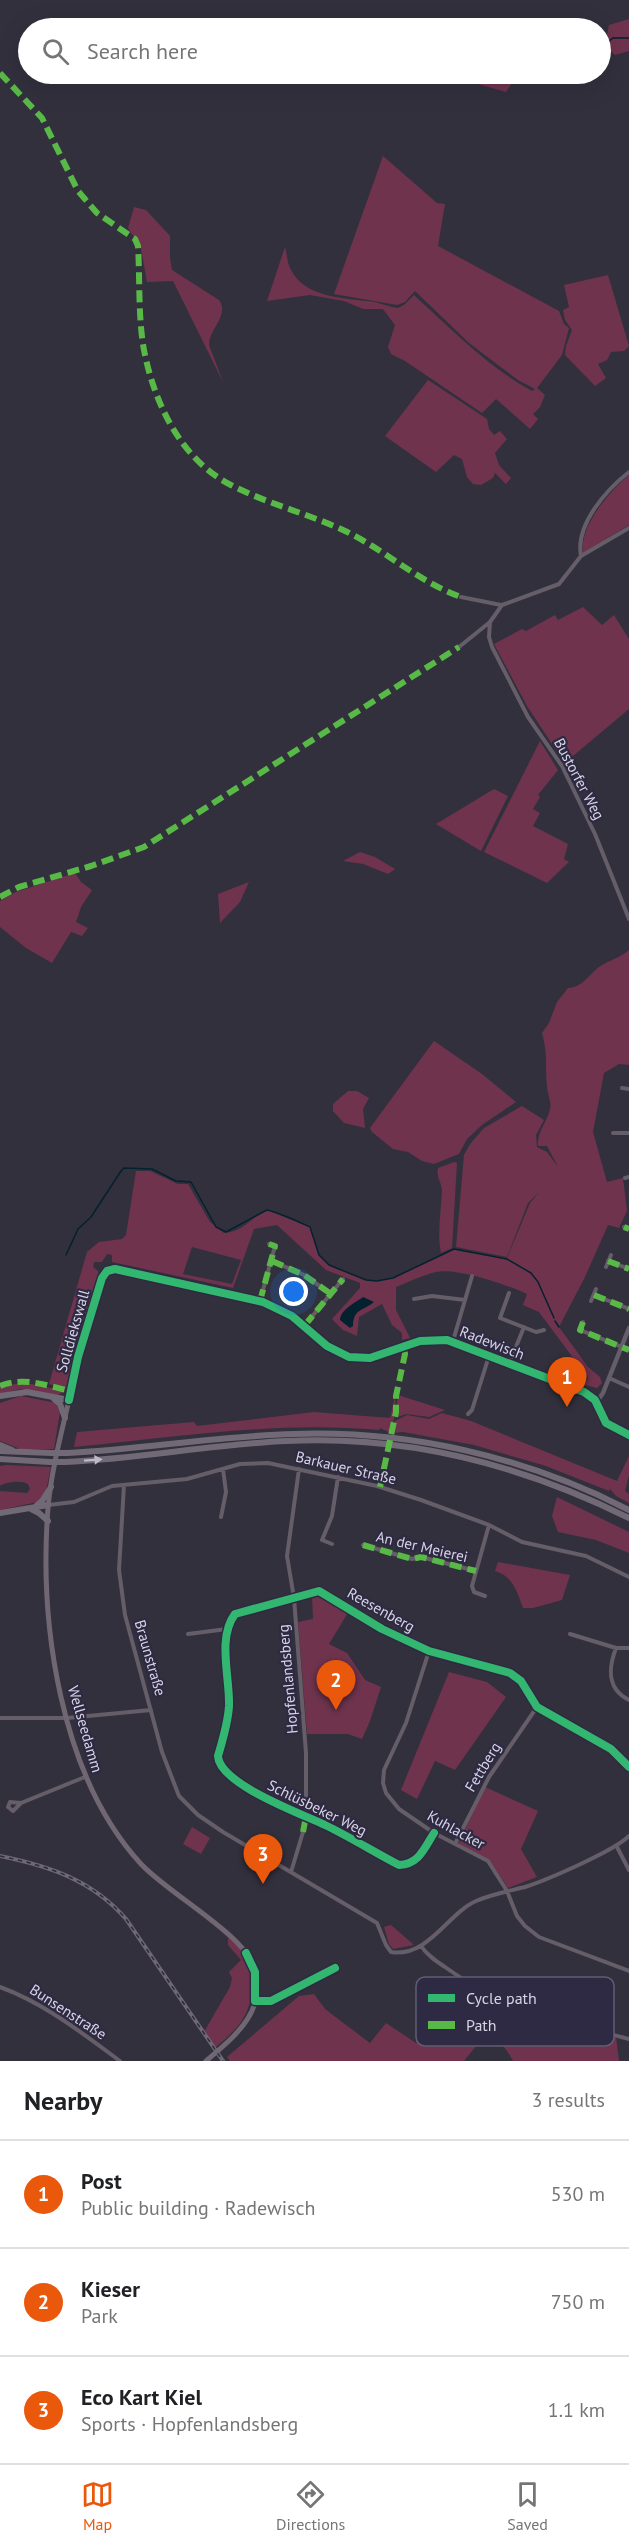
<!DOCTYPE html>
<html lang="en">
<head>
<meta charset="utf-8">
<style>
  :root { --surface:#fff; --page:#f2f2f2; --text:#202124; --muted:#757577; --line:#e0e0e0; --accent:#ea580c }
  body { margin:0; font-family:"PT Sans",sans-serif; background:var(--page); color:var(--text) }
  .you { position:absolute; left:294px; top:1292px; width:21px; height:21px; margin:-15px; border:4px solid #fff; border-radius:50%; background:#1a73e8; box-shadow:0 0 0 9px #1a73e833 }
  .badge { display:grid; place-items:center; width:39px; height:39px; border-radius:50%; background:var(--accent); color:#fff; font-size:20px; font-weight:700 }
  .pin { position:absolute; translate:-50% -50px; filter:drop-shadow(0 2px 3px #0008) }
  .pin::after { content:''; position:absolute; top:32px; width:21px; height:18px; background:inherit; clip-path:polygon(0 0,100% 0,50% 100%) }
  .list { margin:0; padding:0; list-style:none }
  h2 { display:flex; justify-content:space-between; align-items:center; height:78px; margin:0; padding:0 24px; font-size:26px }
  h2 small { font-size:20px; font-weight:400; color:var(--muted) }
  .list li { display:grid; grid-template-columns:39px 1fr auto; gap:18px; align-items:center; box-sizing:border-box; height:108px; padding:0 24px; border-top:2px solid var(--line) }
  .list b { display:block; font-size:22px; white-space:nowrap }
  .list p { margin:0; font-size:20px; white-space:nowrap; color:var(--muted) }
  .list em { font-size:20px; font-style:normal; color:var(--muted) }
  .icon { flex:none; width:33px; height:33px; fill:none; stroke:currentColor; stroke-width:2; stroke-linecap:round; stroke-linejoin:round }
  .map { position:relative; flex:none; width:629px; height:2061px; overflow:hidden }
  .search { position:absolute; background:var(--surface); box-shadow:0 6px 24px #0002; left:18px; right:18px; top:18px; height:66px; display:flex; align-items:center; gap:15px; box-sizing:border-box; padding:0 21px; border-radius:33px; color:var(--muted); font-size:22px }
  .sheet { height:402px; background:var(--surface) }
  nav { display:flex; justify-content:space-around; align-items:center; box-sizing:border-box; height:84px; border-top:2px solid var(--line); background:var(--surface); font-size:16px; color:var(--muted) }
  nav a { display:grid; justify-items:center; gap:3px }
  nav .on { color:var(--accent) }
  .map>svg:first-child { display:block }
</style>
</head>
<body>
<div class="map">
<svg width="629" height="2061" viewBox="0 0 629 2061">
  <rect width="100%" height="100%" fill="#32303d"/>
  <path fill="#6f334e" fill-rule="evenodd" d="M629 19V51L615 55 606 47 601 51V46L606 40 609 25Z
    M508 74H518L506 92 478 84 481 77 499 81 505 79Z
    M383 156 437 203 445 204 438 246 559 311 564 324 569 328 562 355 537 388 545 395 540 407 533 414 538 419 530 429 496 399 482 413 405 361 391 354 388 347 395 325 383 309H363L344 301 310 295 267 301 285 247C287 254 287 263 291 270 306 299 347 298 375 302 383 304 390 307 398 308L404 305 414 295C451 329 488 367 532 391L535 389 518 380 469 343 415 291 405 302 397 305 334 294Z
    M134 207 146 210 170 236V258L172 270 219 300C230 316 209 328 209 345L223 382 173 281 147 282 141 249 128 228Z
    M608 275 629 346 624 351 611 352 607 360 598 364 606 378 595 386 565 355 566 346 572 330 565 320 563 310 569 307 564 285Z
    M428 380 487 419 489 429 494 435 500 431 507 439 495 453 499 465 511 478 506 484 495 473 493 478 481 485 473 484 467 477 462 459 454 455 436 472 385 436Z
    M629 475V525L583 553C579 526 610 491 629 475Z
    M583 607 602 625 614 615 629 639V709L567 761 562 759 527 706 494 644 522 629 526 631 555 615 558 620Z
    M540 741 558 770 538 795 540 797 533 809 540 813 533 826 568 844 564 859 569 862 547 883 484 852Z
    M494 789 508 796 481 851 436 824Z
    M360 852 375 857 395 869 388 874 363 864 343 861Z
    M75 873 81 882 92 890 81 907 76 922 88 928 82 936 71 932 52 963 26 948 0 927V901L16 892Z
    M249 882 240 902 220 923 218 894Z
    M629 950V1065L619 1064 604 1073 593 1132 607 1182 623 1178 627 1211 619 1228 608 1225 585 1277 559 1327 588 1367 600 1377 602 1383 597 1388 585 1385 588 1378 539 1312 523 1305 527 1294C508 1285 456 1267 436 1272 423 1275 409 1282 396 1287V1310L410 1338 402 1340V1333L392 1325 382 1304 359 1317 357 1336 343 1330 332 1319 360 1288V1283L326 1270 277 1225 254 1229 233 1288 112 1262V1255L107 1254 102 1262H94L93 1267 98 1271 99 1279 73 1361 67 1389 49 1384 87 1252 99 1242 122 1239 126 1235 136 1171H150L178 1184H188L210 1222 224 1233C246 1231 249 1218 267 1210L310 1227 319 1255 329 1265 366 1280 377 1281 393 1278 454 1249 507 1258 530 1203 540 1191 528 1203 507 1257 456 1247 464 1155 470 1144 484 1128 522 1106 544 1120 536 1135 537 1147 547 1152 558 1167 547 1146H538C537 1131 547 1123 550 1109 552 1102 547 1094 547 1086 545 1064 548 1055 542 1033L549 1023 557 1002 568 988C584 988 591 970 604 964 613 959 621 957 629 950ZM192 1247 241 1260 232 1284 183 1274Z
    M434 1041 482 1074 516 1102 482 1125 467 1139 459 1154 434 1164 422 1161 408 1152 393 1149 372 1132 370 1128Z
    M348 1091H357L369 1098 363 1109 365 1128 344 1123 333 1111V1104Z
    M454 1162 457 1163 452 1248 441 1253C437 1232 441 1212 442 1191 442 1183 436 1177 438 1168Z
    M22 1382 65 1391 58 1395 20 1389 0 1394V1388Z
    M398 1395 445 1410 429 1417 406 1414 395 1418Z
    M21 1396 56 1403 60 1412 54 1449H20L0 1441V1403Z
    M395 1396 396 1409 391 1433 380 1428 379 1430C277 1421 176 1437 74 1447L77 1432 194 1422 197 1426 314 1412 390 1418Z
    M442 1413 471 1421 617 1481 629 1456V1475L625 1491 629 1494V1503L616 1496 610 1489 609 1491 546 1466 474 1445 403 1432 393 1433 395 1421 407 1415 429 1419Z
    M6 1465 51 1467 46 1491 38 1502 0 1510V1491L27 1493 30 1489 28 1484C22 1480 5 1482 0 1486V1466Z
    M557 1497 629 1532V1553L596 1540 558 1532 552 1516Z
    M498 1562 570 1575 562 1600 533 1608H523C517 1592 513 1576 495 1571Z
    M312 1595H319L349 1611 329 1644 347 1653 365 1680 381 1687 370 1721 362 1739 348 1734H307L298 1622 313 1619Z
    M449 1672 487 1682 506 1697 455 1770 435 1761 417 1799 401 1790Z
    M485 1787 538 1811 521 1849 537 1877 508 1888 492 1864 458 1844Z
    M192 1827 210 1838 201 1854 183 1844Z
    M391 1925 414 1945 393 1949 389 1944 384 1927Z
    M228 1938C255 1956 259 1996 241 2022 234 2032 224 2040 215 2048L204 2032 230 1987 232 1978 229 1972 241 1960 228 1945Z
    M460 1982 482 1994 473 2002 497 2018 499 2015 495 1999 499 2001 507 2025 530 2034 538 2017 616 2037 619 2061H513C503 2042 499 2044 484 2032 472 2022 460 2003 456 1988Z
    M314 1994 325 2009 370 2043 386 2023 416 2043 455 1997 470 2021 484 2036 464 2061H230L227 2057 299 1996Z"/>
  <path fill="#04212f" d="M363 1297 374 1302C363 1311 353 1309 353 1326L350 1328 340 1320C341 1309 355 1303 363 1297Z"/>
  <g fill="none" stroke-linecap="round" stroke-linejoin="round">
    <path stroke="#04212f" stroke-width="1.5" d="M600 48 613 38H629
      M66 1255 78 1229 91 1217 121 1171 124 1168 152 1169 176 1181 191 1182 216 1227 226 1232 267 1210C280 1213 297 1221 310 1227L319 1255 329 1265 366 1280 377 1281 393 1278 454 1249 507 1259 531 1273 538 1282 554 1318
      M555 1321 559 1327"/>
    <path stroke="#655d68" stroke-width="4" d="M581 556C575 525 606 490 629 472
      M461 597 501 605
      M490 622 489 637 492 647 528 717 562 766 595 834 629 919
      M459 647 490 622 502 605 559 584 581 556 629 528
      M622 1088 629 1089
      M613 1133H629
      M625 1178 629 1177
      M624 1227 629 1229
      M272 1261 304 1275 331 1294
      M608 1261 629 1269
      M606 1267 611 1255
      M509 1293 500 1318 536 1332 544 1330
      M594 1295 629 1309
      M414 1299 432 1296 465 1300
      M260 1301 275 1246 269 1244
      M591 1301 596 1289
      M583 1322 580 1330 629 1350
      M305 1325 343 1279
      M453 1341 472 1276
      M509 1364 524 1327
      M609 1378 629 1387
      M468 1414 472 1410 489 1356
      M299 1469 287 1556 294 1598 306 1753V1816
      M124 1485 119 1570 125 1615 162 1752 179 1796 198 1815 223 1832 377 1923 386 1945 391 1952C428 1958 447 1914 476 1901 492 1894 509 1891 525 1887 547 1880 614 1851 629 1836
      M48 1505 74 1502 112 1486 187 1479 240 1464 268 1463 377 1486 421 1500 489 1525 522 1542 586 1556 629 1577
      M221 1517 226 1492 223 1469
      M332 1544 322 1540 332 1516 338 1477
      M363 1545 412 1559 421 1557 476 1571
      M485 1596 474 1592 472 1586 489 1525
      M188 1634 227 1629
      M570 1634 616 1648H629
      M616 1648C608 1669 607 1689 629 1700
      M429 1651 406 1723 384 1770 383 1783 386 1793 399 1809 434 1833 488 1861 507 1891 517 1916 525 1926 539 1937 629 1971
      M0 1718H67L151 1710
      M21 1803 13 1811 8 1807 10 1802 21 1803 85 1777
      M434 1833C424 1849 419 1864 399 1865 374 1852 350 1837 325 1825 302 1814 219 1784 218 1756 223 1739 228 1723 229 1706 230 1677 217 1638 235 1614L319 1591 382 1629 429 1651 510 1673 521 1681 537 1707 611 1749 629 1767
      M455 1844 489 1777 537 1707
      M617 1847 629 1870
      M291 1872 303 1832
      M421 1946C427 1955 436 1961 445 1967 499 2007 565 2022 629 2039
      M0 1987C44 2003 82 2033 120 2061
      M255 2001H271L335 1968"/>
    <path stroke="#655d68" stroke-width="4.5" d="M69 1400 78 1357 102 1278 107 1271 115 1269 263 1302 292 1316 327 1346 349 1357 370 1358 420 1341 447 1340 584 1392 595 1400 606 1423 629 1435
      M596 1403 603 1393 629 1328"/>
    <path stroke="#716773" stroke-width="5" d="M69 1400C61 1435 51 1472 48 1508 39 1623 60 1776 141 1864 169 1894 242 1933 254 1967 268 2011 235 2036 206 2061"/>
    <path stroke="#726976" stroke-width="6" d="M0 1396 27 1392 69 1400
      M54 1399 60 1404 65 1418
      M0 1445 12 1450
      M0 1451 52 1453
      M67 1453C143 1449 218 1436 294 1434 410 1430 526 1457 629 1510
      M0 1459 50 1462
      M65 1462C139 1459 213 1444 287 1441 407 1435 522 1465 629 1518
      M36 1506 42 1501 51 1487
      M31 1509 39 1513 48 1521
      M0 1513 48 1505"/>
    <defs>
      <path id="rail" d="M0 1856C49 1866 92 1880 126 1919L223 2061"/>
    </defs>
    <use href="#rail" stroke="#6d6872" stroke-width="4"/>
    <use href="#rail" stroke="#2f2a43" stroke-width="1.5" stroke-dasharray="4.5" stroke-linecap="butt"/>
    <path stroke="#726976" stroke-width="6" d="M52 1453H67
      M50 1462H65"/>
    <path stroke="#58b947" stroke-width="6" stroke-dasharray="12 6" stroke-linecap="butt" d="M0 73 42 118 78 191 97 213 135 239 138 246C140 279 138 318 144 350 154 402 180 458 229 484 265 503 306 513 343 530 384 549 417 581 461 597
      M0 897 19 887 91 866 144 847 459 647
      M624 1227 629 1229
      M272 1261 304 1275 331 1294
      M608 1261 629 1269
      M594 1295 629 1309
      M260 1301 275 1246 269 1244
      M583 1322 580 1330 629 1350
      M305 1325 343 1279
      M0 1386C25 1376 46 1386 71 1391
      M380 1487 396 1412V1396L405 1354 404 1346
      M363 1545 412 1559 421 1557 476 1571
      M303 1832 306 1816"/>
    <defs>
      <path id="cycleway" d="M69 1400 78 1357 102 1278 107 1271 115 1269 263 1302 292 1316 327 1346 349 1357 370 1358 420 1341 447 1340 584 1392 595 1400 606 1423 629 1435
        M434 1833C424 1849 419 1864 399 1865 374 1852 350 1837 325 1825 302 1814 219 1784 218 1756 223 1739 228 1723 229 1706 230 1677 217 1638 235 1614L319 1591 382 1629 429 1651 510 1673 521 1681 537 1707 611 1749 629 1767
        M246 1953 255 1972V2001H271L335 1968"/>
    </defs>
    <use href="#cycleway" stroke="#2f2a43" stroke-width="11"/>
    <use href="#cycleway" stroke="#33b770" stroke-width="8"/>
  </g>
  <defs><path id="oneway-solid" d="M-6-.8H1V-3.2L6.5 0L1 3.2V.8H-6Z" transform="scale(1.5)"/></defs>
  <use fill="#beb9c8" href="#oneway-solid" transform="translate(93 1460) rotate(-4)"/>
  <g text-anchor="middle" stroke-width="4.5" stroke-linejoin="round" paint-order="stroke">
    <g font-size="15" fill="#d7d4e4" stroke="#2f2a43">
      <text transform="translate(579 779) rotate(62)" y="5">Bustorfer Weg</text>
      <text transform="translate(73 1331) rotate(-74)" y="5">Solldiekswall</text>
      <text transform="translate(492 1343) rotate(21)" y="5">Radewisch</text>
      <text transform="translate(346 1468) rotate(13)" y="5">Barkauer Straße</text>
      <text transform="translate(422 1547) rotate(13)" y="5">An der Meierei</text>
      <text transform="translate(381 1610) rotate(29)" y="5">Reesenberg</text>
      <text transform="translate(150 1658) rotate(74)" y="5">Braunstraße</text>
      <text transform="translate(288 1679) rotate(-95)" y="5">Hopfenlandsberg</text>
      <text transform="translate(85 1729) rotate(74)" y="5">Wellseedamm</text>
      <text transform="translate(483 1767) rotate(-59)" y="5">Fettberg</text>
      <text transform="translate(317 1808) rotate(26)" y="5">Schlüsbeker Weg</text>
      <text transform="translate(456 1830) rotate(29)" y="5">Kuhlacker</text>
      <text transform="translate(68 2012) rotate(33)" y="5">Bunsenstraße</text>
    </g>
  </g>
  <rect x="416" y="1977" width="198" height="69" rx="9" fill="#2f2a43" stroke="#615d73" stroke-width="1.5"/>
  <rect x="428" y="1994" width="27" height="8" fill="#33b770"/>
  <rect x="428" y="2021" width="27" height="8" fill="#58b947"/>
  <g font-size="16" fill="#d7d4e4">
    <text x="466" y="2004">Cycle path</text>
    <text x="466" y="2031">Path</text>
  </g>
</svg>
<div class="you"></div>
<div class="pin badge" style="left:567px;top:1407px">1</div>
<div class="pin badge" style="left:336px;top:1710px">2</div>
<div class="pin badge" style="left:263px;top:1884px">3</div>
<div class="search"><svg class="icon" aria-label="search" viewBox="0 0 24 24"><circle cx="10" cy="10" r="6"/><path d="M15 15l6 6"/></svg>Search here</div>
</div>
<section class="sheet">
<h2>Nearby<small>3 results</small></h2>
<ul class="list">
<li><span class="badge">1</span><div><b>Post</b><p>Public building · Radewisch</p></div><em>530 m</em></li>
<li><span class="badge">2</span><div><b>Kieser</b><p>Park</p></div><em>750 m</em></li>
<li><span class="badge">3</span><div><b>Eco Kart Kiel</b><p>Sports · Hopfenlandsberg</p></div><em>1.1 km</em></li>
</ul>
</section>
<nav>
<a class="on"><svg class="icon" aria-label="map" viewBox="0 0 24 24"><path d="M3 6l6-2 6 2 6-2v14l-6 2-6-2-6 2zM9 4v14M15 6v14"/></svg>Map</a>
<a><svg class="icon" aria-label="directions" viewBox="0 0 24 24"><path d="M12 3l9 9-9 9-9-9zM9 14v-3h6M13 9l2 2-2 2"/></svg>Directions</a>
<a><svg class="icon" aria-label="saved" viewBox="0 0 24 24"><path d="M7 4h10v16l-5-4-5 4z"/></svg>Saved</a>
</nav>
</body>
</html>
